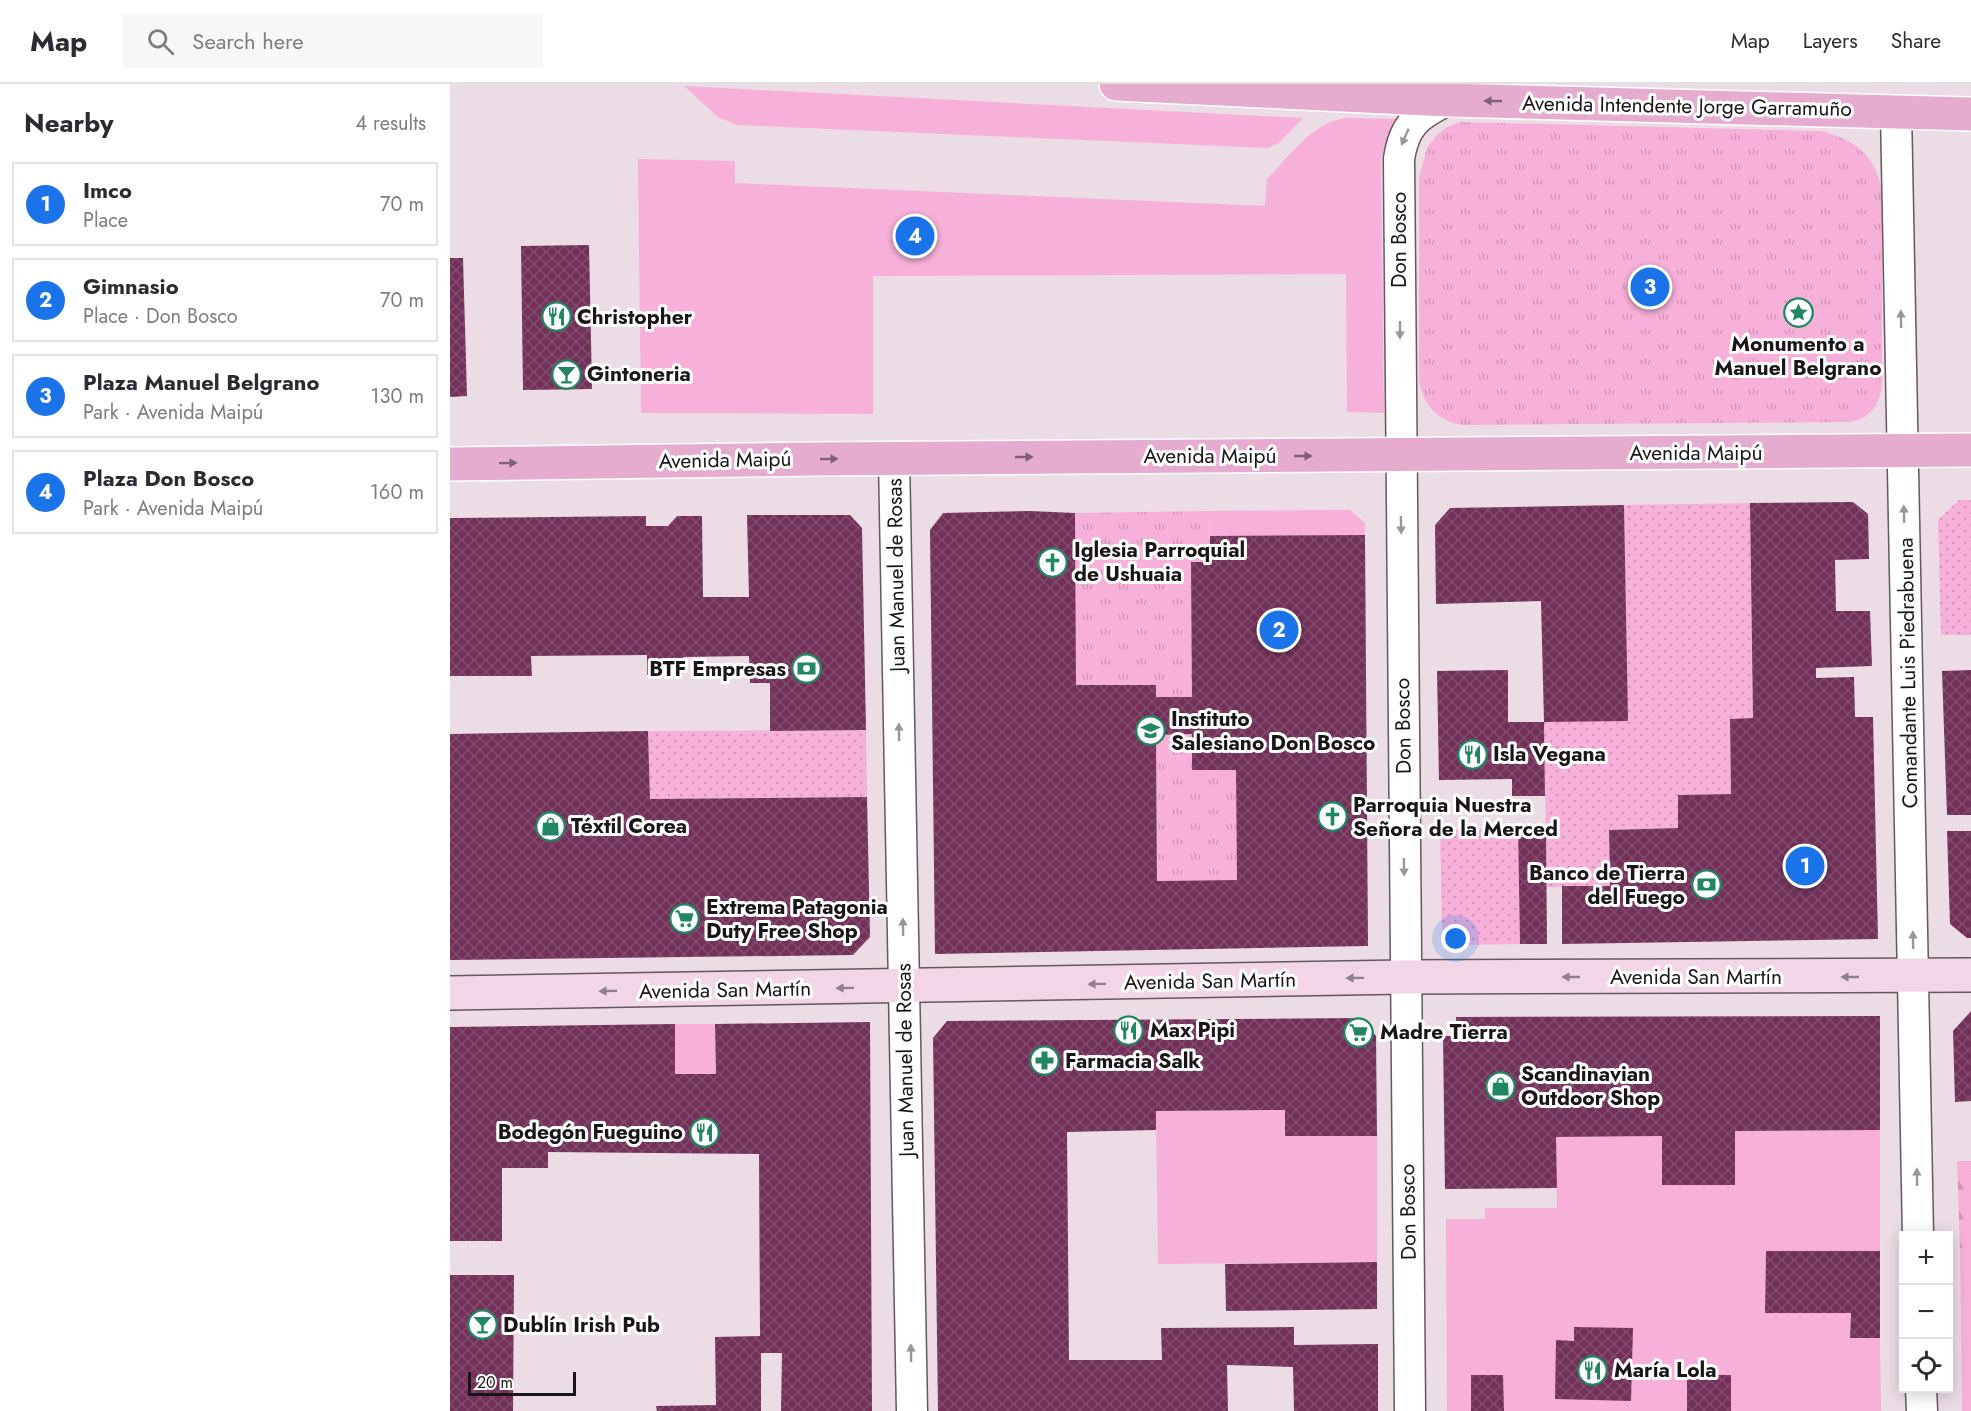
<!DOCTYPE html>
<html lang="en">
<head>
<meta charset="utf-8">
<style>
  :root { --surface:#fff; --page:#f7f7f7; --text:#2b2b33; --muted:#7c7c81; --line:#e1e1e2; --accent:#1a73e8 }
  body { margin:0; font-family:Jost,sans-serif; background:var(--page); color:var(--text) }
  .controls { position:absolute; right:18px; bottom:18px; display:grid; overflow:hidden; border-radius:0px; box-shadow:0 3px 15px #0003 }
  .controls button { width:54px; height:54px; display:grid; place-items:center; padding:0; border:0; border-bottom:2px solid var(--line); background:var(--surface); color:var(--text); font:30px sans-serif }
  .scale { position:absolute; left:18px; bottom:15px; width:108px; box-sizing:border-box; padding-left:6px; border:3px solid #1a1518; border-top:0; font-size:16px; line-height:21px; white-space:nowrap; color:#1a1518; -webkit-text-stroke:4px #fff; paint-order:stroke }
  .you { position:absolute; left:1006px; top:855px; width:21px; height:21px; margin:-15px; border:4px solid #fff; border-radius:50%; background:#1a73e8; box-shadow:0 0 0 9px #1a73e833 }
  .badge { display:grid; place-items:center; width:39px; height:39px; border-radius:50%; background:var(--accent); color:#fff; font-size:20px; font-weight:700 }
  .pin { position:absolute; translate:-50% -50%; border:3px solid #fff; box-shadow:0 2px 6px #0006 }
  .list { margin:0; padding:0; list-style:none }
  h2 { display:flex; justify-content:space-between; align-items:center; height:78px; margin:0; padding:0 24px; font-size:26px }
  h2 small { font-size:20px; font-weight:400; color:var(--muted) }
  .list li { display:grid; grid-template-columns:39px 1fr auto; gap:18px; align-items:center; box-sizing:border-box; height:84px; margin:0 12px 12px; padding:0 12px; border:2px solid var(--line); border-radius:0px }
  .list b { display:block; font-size:22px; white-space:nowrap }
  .list p { margin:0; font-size:20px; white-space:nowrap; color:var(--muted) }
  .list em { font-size:20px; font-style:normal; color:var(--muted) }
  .icon { flex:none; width:33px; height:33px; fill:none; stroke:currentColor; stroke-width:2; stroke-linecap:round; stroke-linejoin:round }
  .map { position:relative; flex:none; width:1521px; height:1327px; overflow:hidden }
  header { display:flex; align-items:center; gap:36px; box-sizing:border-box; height:84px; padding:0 30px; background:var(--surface); border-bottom:2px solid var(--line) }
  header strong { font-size:28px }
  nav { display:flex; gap:33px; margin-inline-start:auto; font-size:21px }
  .search { width:420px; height:54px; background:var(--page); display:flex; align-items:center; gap:15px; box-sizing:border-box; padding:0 21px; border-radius:0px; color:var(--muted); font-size:22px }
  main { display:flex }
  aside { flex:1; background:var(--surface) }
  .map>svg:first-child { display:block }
</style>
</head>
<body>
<header>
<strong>Map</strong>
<div class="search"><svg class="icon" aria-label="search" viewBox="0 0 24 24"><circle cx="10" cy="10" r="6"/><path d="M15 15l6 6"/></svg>Search here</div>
<nav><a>Map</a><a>Layers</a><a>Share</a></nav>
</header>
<main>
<aside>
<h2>Nearby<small>4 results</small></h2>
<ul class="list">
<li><span class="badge">1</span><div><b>Imco</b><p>Place</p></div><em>70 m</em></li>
<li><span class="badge">2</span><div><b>Gimnasio</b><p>Place · Don Bosco</p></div><em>70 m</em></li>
<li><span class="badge">3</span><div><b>Plaza Manuel Belgrano</b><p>Park · Avenida Maipú</p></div><em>130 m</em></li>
<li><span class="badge">4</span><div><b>Plaza Don Bosco</b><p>Park · Avenida Maipú</p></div><em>160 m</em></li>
</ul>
</aside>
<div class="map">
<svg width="1521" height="1327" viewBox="0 0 1521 1327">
  <defs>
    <pattern id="grass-dots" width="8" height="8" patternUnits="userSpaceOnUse" patternTransform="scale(1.5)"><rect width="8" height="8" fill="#f7b0d9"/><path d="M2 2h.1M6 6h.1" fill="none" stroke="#d396ba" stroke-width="1.8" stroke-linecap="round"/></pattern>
    <pattern id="forest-firs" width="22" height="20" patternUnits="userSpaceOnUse" patternTransform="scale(1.5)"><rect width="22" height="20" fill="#f7b0d9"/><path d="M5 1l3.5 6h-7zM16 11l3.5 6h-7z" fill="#d396ba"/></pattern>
    <pattern id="park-tufts" width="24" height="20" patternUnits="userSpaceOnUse" patternTransform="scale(1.5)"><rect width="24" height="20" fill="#f7b0d9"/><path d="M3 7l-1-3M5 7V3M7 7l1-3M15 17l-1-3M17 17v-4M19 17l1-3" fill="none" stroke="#d396ba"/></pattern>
    <pattern id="building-cross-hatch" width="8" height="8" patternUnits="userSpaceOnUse" patternTransform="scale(1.5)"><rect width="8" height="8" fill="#73315a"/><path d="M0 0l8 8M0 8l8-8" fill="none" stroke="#814c6d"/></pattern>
  </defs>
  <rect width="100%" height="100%" fill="#ecdce5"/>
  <path fill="url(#grass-dots)" d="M1509 416H1521V551H1491L1488 436Z
    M1300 419 1303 634 1280 636 1281 710 1228 711V744L1159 746 1160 802 1097 803 1094 638 1176 571 1174 421Z
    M416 646 417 713 200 715 198 647Z
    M1068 744 1070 860 1011 861 992 844 990 746Z"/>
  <path fill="url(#forest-firs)" d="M1507 1077H1521V1164H1510Z"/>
  <path fill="url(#park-tufts)" d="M1011 38 1371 47C1406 56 1425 71 1432 107V300C1430 321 1421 333 1401 338L1012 341C987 336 974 322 969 297V94L977 64 986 52 997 43Z
    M759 427 760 478 742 613H706L705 601H626L625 429Z
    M742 650V686H786L787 796 707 797 706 651Z"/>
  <path fill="#f7b0d9" d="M234 2 853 34 829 59 818 64 287 41 268 33Z
    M896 34 951 35 938 51 931 75 934 329 897 328 896 190 423 192V330L191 329 188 75 285 77V99L815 122 817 95C839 73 862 38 896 34Z
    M900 426 915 439V451L760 452 759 427Z
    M225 940H265L266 990H225Z
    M835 1026 836 1052H927V1178L708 1180 706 1027Z
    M1430 1046V1167H1316L1315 1228 1401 1229 1400 1254H1430L1431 1327H1281V1291H1237V1327H997L996 1135H1035V1124H1107L1106 1053 1212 1052V1101H1285V1047Z
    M1510 1164H1521V1327H1512Z"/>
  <path fill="url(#building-cross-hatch)" fill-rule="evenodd" d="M139 161 142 305 73 306 71 162Z
    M0 174H13L17 312 0 313Z
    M1403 418 1418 430 1419 475 1385 476 1386 527H1420L1422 582 1366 584V594L1404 593 1405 633H1423L1428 855 1112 860V802H1160L1159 746 1228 744V711L1281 710 1280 635 1303 634 1300 419Z
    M1174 421 1178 637 1094 638 1091 517 986 520 985 441 1000 424Z
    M580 427 625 429 626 601H706V613H742L741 478H760V452L915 451 918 862 485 870 480 446 493 429ZM742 650V686H786L787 796 707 797 706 651Z
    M297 431H400L412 444 416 646 320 647V599H300L299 572 233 573V590L197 591V571L81 572 82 592H0V434L196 432V442H218L227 432H252L253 513H299Z
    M1058 586V638H1094L1095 712H1062V695L989 696 987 587Z
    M1521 586V731H1497L1492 587Z
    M198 647 200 715 417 713 420 853 403 871 0 876V650Z
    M1068 744H1096L1097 860H1070Z
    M1497 747H1521V854H1517L1500 840Z
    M1521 927V1017L1505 1018 1503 947Z
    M1430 932V1046L1285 1047V1101H1212V1052L1106 1053 1107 1104 995 1105 993 952H1006V933Z
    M911 934 926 952 927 1052H835V1026L706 1027V1046L617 1048 619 1276H712L711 1244 844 1243V1261L928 1260V1327H844L843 1283 777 1281 778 1327H488L483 954 497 937Z
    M420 938 422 1327H331L332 1269H311V1327H207L206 1322 266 1321 265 1253 310 1252 309 1070 98 1068V1084H52V1157H0V943L225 940V990H266L265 940Z
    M1316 1167H1430V1254H1400L1401 1229H1315Z
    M927 1178V1225L776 1227 775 1180Z
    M0 1191H64L63 1327H0Z
    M1124 1243 1183 1244 1181 1317 1105 1315 1106 1256 1124 1257Z
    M1021 1291H1053L1054 1327H1021Z
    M1237 1291H1281V1327H1237Z"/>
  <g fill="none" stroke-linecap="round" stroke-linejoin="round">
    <defs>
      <path id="minor" d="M1446 27 1468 1152
        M444 374 462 1327
        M1471 1304 1472 1327
        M960 1327 949 75C954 41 967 31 998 16"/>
      <path id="secondary" d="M0 909 955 893 1521 891"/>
      <path id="primary" d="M666 0 998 16 1521 30
        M0 380 368 375 1521 366"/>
    </defs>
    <use href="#minor" stroke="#64575e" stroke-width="33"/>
    <use href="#secondary" stroke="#64575e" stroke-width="36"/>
    <use href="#primary" stroke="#fff" stroke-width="36"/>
    <use href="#minor" stroke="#fff" stroke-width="30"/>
    <use href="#secondary" stroke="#f2d6e7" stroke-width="33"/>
    <use href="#primary" stroke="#e5accf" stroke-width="33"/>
  </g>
  <defs><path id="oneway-solid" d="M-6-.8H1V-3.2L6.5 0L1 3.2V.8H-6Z" transform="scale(1.5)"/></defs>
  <g fill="#806074">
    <use href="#oneway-solid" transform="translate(1043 17) rotate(-179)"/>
    <use href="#oneway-solid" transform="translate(853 372)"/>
    <use href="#oneway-solid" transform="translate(574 373)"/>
    <use href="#oneway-solid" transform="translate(379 375) rotate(-1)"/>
    <use href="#oneway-solid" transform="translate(58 379) rotate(-1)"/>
  </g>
  <g fill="#989697">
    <use href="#oneway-solid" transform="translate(955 53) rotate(114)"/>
    <use href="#oneway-solid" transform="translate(1451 235) rotate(-91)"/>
    <use href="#oneway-solid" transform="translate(950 246) rotate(90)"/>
    <use href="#oneway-solid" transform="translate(1454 430) rotate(-91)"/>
    <use href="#oneway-solid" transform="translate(951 441) rotate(89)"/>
    <use href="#oneway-solid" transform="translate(449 648) rotate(-91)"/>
    <use href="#oneway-solid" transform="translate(954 783) rotate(89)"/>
    <use href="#oneway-solid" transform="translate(453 843) rotate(-91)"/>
    <use href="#oneway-solid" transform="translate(1463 856) rotate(-91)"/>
    <use href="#oneway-solid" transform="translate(1467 1093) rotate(-91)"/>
    <use href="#oneway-solid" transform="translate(461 1269) rotate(-91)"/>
  </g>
  <g fill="#917f8a">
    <use href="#oneway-solid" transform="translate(1121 893) rotate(180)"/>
    <use href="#oneway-solid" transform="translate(1400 893) rotate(180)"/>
    <use href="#oneway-solid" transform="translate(905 894) rotate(179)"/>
    <use href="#oneway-solid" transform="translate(647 900) rotate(179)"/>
    <use href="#oneway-solid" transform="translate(395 904) rotate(179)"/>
    <use href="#oneway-solid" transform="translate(158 907) rotate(179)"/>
  </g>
  <defs>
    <symbol id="sight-ring" viewBox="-11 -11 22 22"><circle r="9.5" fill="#fff" stroke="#208762" stroke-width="1.5"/><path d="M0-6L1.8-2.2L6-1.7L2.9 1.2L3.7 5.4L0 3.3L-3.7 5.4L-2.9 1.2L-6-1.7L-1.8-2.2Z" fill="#208762"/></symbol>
    <symbol id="restaurant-ring" viewBox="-11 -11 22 22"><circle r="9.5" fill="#fff" stroke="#208762" stroke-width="1.5"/><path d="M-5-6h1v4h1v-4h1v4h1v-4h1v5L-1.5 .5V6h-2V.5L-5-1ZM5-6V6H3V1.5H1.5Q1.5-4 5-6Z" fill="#208762"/></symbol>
    <symbol id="bar-ring" viewBox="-11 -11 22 22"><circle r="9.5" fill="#fff" stroke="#208762" stroke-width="1.5"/><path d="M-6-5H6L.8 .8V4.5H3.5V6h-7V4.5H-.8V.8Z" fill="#208762"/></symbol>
    <symbol id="church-ring" viewBox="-11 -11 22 22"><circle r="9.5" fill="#fff" stroke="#208762" stroke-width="1.5"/><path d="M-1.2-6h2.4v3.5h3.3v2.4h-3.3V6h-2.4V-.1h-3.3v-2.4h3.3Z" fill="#208762"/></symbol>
    <symbol id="bank-ring" viewBox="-11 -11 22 22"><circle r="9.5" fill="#fff" stroke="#208762" stroke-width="1.5"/><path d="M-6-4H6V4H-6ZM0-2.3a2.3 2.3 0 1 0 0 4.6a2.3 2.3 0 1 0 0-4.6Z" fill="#208762"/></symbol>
    <symbol id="school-ring" viewBox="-11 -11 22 22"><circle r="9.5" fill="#fff" stroke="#208762" stroke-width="1.5"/><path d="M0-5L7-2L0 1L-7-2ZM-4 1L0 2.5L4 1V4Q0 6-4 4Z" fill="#208762"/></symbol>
    <symbol id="shop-ring" viewBox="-11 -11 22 22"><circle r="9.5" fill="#fff" stroke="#208762" stroke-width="1.5"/><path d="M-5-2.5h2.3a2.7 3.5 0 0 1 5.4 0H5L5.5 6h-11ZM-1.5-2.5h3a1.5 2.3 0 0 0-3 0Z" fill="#208762"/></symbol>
    <symbol id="supermarket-ring" viewBox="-11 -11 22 22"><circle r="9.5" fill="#fff" stroke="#208762" stroke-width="1.5"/><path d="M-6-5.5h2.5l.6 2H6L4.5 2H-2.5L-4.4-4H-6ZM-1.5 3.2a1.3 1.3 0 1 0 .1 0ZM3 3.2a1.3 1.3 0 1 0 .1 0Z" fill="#208762"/></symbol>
    <symbol id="pharmacy-ring" viewBox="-11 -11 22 22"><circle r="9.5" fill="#fff" stroke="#208762" stroke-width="1.5"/><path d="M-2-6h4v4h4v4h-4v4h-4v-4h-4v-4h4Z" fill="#208762"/></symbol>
  </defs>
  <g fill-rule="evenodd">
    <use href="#sight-ring" x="1332" y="212" width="33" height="33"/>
    <use href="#restaurant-ring" x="90" y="216" width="33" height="33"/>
    <use href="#bar-ring" x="100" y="274" width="33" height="33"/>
    <use href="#church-ring" x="586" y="462" width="33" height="33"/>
    <use href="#bank-ring" x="340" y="568" width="33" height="33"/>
    <use href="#school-ring" x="684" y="630" width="33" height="33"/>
    <use href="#restaurant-ring" x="1006" y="654" width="33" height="33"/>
    <use href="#church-ring" x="866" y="716" width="33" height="33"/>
    <use href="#shop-ring" x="84" y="726" width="33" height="33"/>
    <use href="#bank-ring" x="1240" y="784" width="33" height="33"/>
    <use href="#supermarket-ring" x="218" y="818" width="33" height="33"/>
    <use href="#restaurant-ring" x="662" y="930" width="33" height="33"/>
    <use href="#supermarket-ring" x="892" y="932" width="33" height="33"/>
    <use href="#pharmacy-ring" x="578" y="960" width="33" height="33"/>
    <use href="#shop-ring" x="1034" y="986" width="33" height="33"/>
    <use href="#restaurant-ring" x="238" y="1032" width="33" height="33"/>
    <use href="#bar-ring" x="16" y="1224" width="33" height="33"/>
    <use href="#restaurant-ring" x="1126" y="1270" width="33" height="33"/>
  </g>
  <g text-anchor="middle" stroke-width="6" stroke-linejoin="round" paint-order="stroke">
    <g font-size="21" fill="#1a1518" stroke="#fff">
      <text transform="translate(1237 22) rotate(1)" y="7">Avenida Intendente Jorge Garramuño</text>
      <text transform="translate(949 156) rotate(-90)" y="7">Don Bosco</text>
      <text x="1246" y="376">Avenida Maipú</text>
      <text x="760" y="379">Avenida Maipú</text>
      <text transform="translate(275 376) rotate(-1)" y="7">Avenida Maipú</text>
      <text transform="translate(446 491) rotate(-91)" y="7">Juan Manuel de Rosas</text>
      <text transform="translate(1458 589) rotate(-91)" y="7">Comandante Luis Piedrabuena</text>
      <text transform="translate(953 642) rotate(-91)" y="7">Don Bosco</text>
      <text x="1246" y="900">Avenida San Martín</text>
      <text transform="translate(760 897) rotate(-1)" y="7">Avenida San Martín</text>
      <text transform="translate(275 906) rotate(-1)" y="7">Avenida San Martín</text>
      <text transform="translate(455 976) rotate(-91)" y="7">Juan Manuel de Rosas</text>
      <text transform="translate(958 1128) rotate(-91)" y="7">Don Bosco</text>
    </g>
    <g font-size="21" font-weight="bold" fill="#1a1518" stroke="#fff" text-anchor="start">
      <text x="127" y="240">Christopher</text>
      <text x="1348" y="267" text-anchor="middle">Monumento a<tspan x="1348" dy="24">Manuel Belgrano</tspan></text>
      <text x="137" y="297">Gintoneria</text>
      <text x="624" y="473">Iglesia Parroquial<tspan x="624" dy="24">de Ushuaia</tspan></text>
      <text x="336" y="592" text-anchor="end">BTF Empresas</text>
      <text x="721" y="642">Instituto<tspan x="721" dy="24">Salesiano Don Bosco</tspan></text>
      <text x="1043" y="677">Isla Vegana</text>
      <text x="903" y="728">Parroquia Nuestra<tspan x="903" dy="24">Señora de la Merced</tspan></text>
      <text x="121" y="749">Téxtil Corea</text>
      <text x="1235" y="796" text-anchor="end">Banco de Tierra<tspan x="1235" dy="24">del Fuego</tspan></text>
      <text x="256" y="830">Extrema Patagonia<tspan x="256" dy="24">Duty Free Shop</tspan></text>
      <text x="700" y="953">Max Pipi</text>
      <text x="930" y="955">Madre Tierra</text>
      <text x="615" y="984">Farmacia Salk</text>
      <text x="1071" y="997">Scandinavian<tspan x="1071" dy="24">Outdoor Shop</tspan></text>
      <text x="233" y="1055" text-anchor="end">Bodegón Fueguino</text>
      <text x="53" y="1248">Dublín Irish Pub</text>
      <text x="1164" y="1293">María Lola</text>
    </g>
  </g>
</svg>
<div class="controls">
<button>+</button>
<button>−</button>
<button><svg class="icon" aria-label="locate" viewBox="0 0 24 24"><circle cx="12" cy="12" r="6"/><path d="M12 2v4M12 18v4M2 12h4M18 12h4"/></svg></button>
</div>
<div class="scale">20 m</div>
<div class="you"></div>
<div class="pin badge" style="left:1355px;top:782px">1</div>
<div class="pin badge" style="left:829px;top:546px">2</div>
<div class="pin badge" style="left:1200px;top:203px">3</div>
<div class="pin badge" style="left:465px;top:152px">4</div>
</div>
</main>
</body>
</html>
